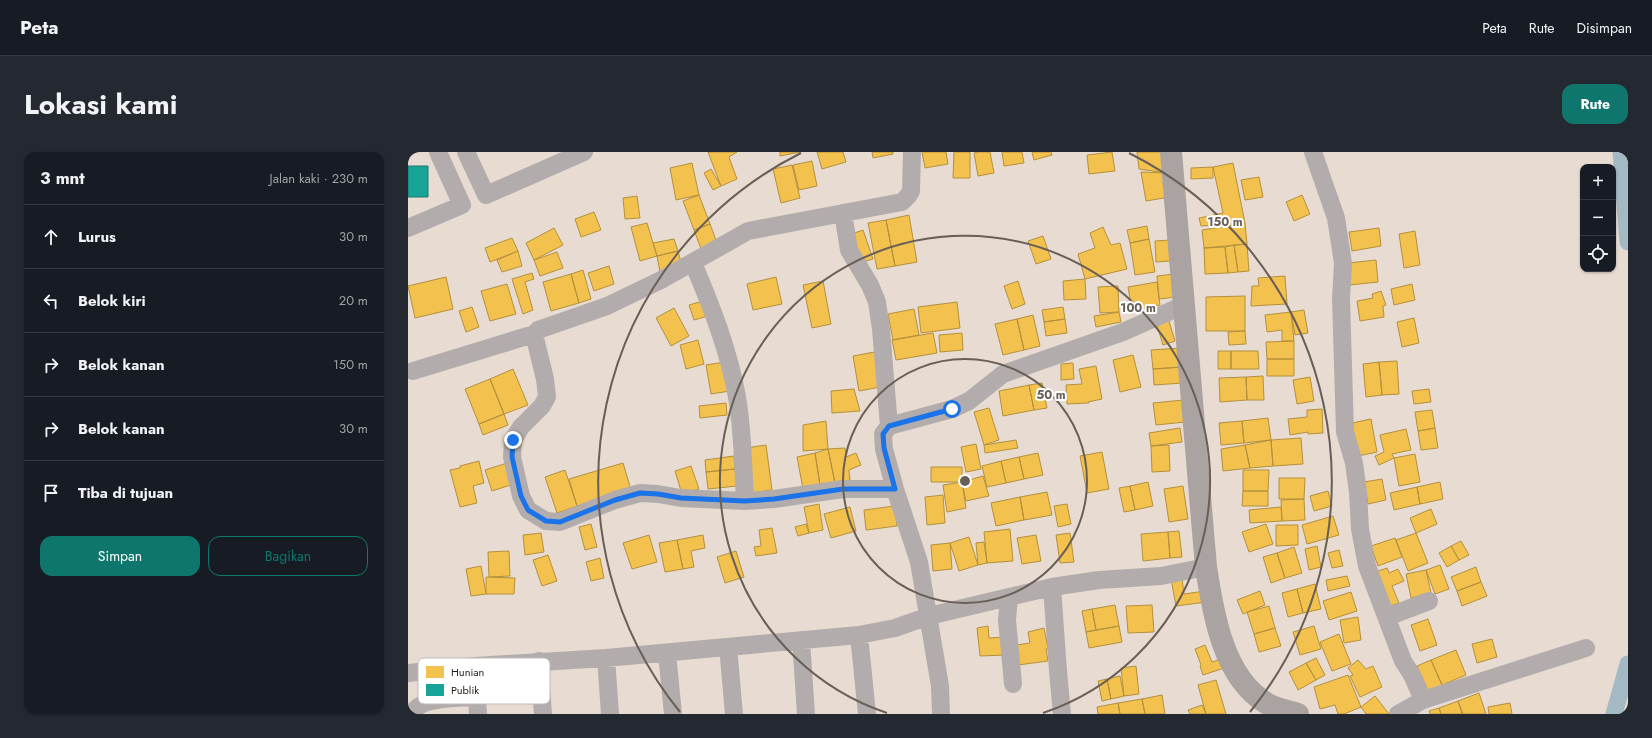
<!DOCTYPE html>
<html lang="id">
<head>
<meta charset="utf-8">
<style>
  :root { --surface:#171b24; --page:#242831; --text:#f1f3f6; --muted:#9ea1a6; --line:#363941; --accent:#0f766e }
  body { margin:0; font-family:Jost,sans-serif; background:var(--page); color:var(--text) }
  .controls { position:absolute; right:12px; top:12px; display:grid; overflow:hidden; border-radius:8px; box-shadow:0 1px 3px #0004 }
  .controls button { width:36px; height:36px; display:grid; place-items:center; padding:0; border:0; border-bottom:1px solid var(--line); background:var(--surface); color:var(--text); font:20px sans-serif }
  .stop { position:absolute; width:12px; height:12px; margin:-9px; border:3px solid #1a73e8; border-radius:50%; background:#fff }
  .stop.end { background:#1a73e8; border-color:#fff; box-shadow:0 1px 4px #0008 }
  .list { margin:0; padding:0; list-style:none }
  h2 { display:flex; justify-content:space-between; align-items:center; height:52px; margin:0; padding:0 16px; font-size:17px }
  h2 small { font-size:13px; font-weight:400; color:var(--muted) }
  .list li { display:grid; grid-template-columns:26px 1fr auto; gap:12px; align-items:center; box-sizing:border-box; height:64px; padding:0 16px; border-top:1px solid var(--line) }
  .list b { display:block; font-size:15px; white-space:nowrap }
  .list em { font-size:13px; font-style:normal; color:var(--muted) }
  .actions { display:flex; gap:8px; padding:12px 16px }
  .actions a { flex:1; padding:9px 0; border:1px solid var(--accent); border-radius:12px; text-align:center; font-size:14px; color:var(--accent) }
  .actions .main { background:var(--accent); color:#fff }
  .icon { flex:none; width:22px; height:22px; fill:none; stroke:currentColor; stroke-width:2; stroke-linecap:round; stroke-linejoin:round }
  .map { position:relative; flex:none; width:1220px; height:562px; overflow:hidden; border-radius:12px }
  header { display:flex; align-items:center; gap:24px; box-sizing:border-box; height:56px; padding:0 20px; background:var(--surface); border-bottom:1px solid var(--line) }
  header strong { font-size:19px }
  nav { display:flex; gap:22px; margin-inline-start:auto; font-size:14px }
  .intro { display:flex; align-items:center; justify-content:space-between; box-sizing:border-box; height:96px; padding:0 24px }
  h1 { margin:0; font-size:28px }
  .button { padding:10px 18px; border-radius:12px; background:var(--accent); color:#fff; font-size:14px; font-weight:700 }
  main { display:flex; gap:24px; padding:0 24px }
  aside { flex:1; background:var(--surface); border-radius:12px; box-shadow:0 1px 3px #0004 }
  .map>svg:first-child { display:block }
</style>
</head>
<body>
<header>
<strong>Peta</strong>
<nav><a>Peta</a><a>Rute</a><a>Disimpan</a></nav>
</header>
<div class="intro"><h1>Lokasi kami</h1><a class="button">Rute</a></div>
<main>
<aside>
<h2>3 mnt<small>Jalan kaki · 230 m</small></h2>
<ul class="list">
<li><svg class="icon" aria-label="ahead" viewBox="0 0 24 24"><path d="M12 20V5M6 11l6-6 6 6"/></svg><div><b>Lurus</b></div><em>30 m</em></li>
<li><svg class="icon" aria-label="left" viewBox="0 0 24 24"><path d="M17 20v-9H6M10 6l-5 5 5 5"/></svg><div><b>Belok kiri</b></div><em>20 m</em></li>
<li><svg class="icon" aria-label="right" viewBox="0 0 24 24"><path d="M7 20v-9h11M14 6l5 5-5 5"/></svg><div><b>Belok kanan</b></div><em>150 m</em></li>
<li><svg class="icon" aria-label="right" viewBox="0 0 24 24"><path d="M7 20v-9h11M14 6l5 5-5 5"/></svg><div><b>Belok kanan</b></div><em>30 m</em></li>
<li><svg class="icon" aria-label="arrive" viewBox="0 0 24 24"><path d="M6 21V4h12l-3 4 3 4H6"/></svg><div><b>Tiba di tujuan</b></div></li>
</ul>
<div class="actions"><a class="main">Simpan</a><a>Bagikan</a></div>
</aside>
<div class="map">
<svg width="1220" height="562" viewBox="0 0 1220 562">
  <rect width="100%" height="100%" fill="#e8dcd2"/>
  <path fill="#f2c14e" stroke="#b4903d" d="M300 0H329L321 5 329 27 313 34Z
    M372 0H393L372 4Z
    M409 0H435L438 10 414 17Z
    M464 0H485V2L465 6Z
    M514 0H538L540 12 517 16Z
    M546 0H562V26H545Z
    M570 0H582L586 21 570 24 566 1Z
    M594 0H614L616 11 596 14Z
    M624 0H643L644 3 626 8Z
    M704 0 707 19 681 22 679 3Z
    M729 0H755L758 21 731 17Z
    M404 9 409 34 391 38 385 13Z
    M284 11 291 43 268 48 262 16Z
    M825 11 837 71 793 74 791 66 815 61 805 15Z
    M384 13 392 46 373 51 365 17Z
    M805 15V26L783 27V16Z
    M303 17 313 34 305 38 296 21Z
    M733 20 758 21 762 45 738 49Z
    M851 25 855 45 837 48 833 28Z
    M291 43 302 72 286 78 275 49Z
    M894 43 902 62 886 69 878 50Z
    M229 44 232 66 217 67 215 46Z
    M186 60 193 78 173 85 167 67Z
    M501 63 509 110 487 114 478 68Z
    M478 68 487 114 469 117 460 71Z
    M239 71 249 104 232 109 223 75Z
    M837 71 839 92 796 96 794 78Z
    M302 72 309 91 293 97 286 78Z
    M739 74 741 87 722 91 719 78Z
    M695 75 703 93 712 91 719 117 677 127 670 102 687 96 682 81Z
    M146 76 155 93 126 108 118 91Z
    M971 76 973 94 944 99 941 80Z
    M455 78 465 107 448 112 438 84Z
    M1007 79 1012 113 996 116 991 82Z
    M635 84 643 107 628 112 620 89Z
    M104 86 110 99 82 110 77 96Z
    M266 87 270 99 249 104 245 91Z
    M741 87 747 120 727 123 722 91Z
    M762 88 763 109 748 110 747 89Z
    M839 92 841 119 830 120 826 93Z
    M826 93 830 120 820 121 817 95Z
    M817 95 820 121 797 122 796 96Z
    M110 99 114 114 94 120 89 108Z
    M270 99 274 114 252 120 249 104Z
    M149 100 155 116 132 124 126 108Z
    M968 108 970 130 942 133 940 111Z
    M201 114 206 132 186 139 180 121Z
    M175 118 183 147 171 151 163 122Z
    M124 121 126 127 117 130 125 158 115 162 104 127Z
    M163 122 171 151 143 159 135 130Z
    M766 122 768 145 751 147 749 124Z
    M877 124 879 152 843 154 844 134H851L850 126Z
    M38 125 45 157 7 166 0 134Z
    M368 125 374 152 345 158 339 132Z
    M677 127 678 147 656 148 655 129Z
    M415 129 423 172 404 176 395 133Z
    M610 129 617 152 604 157 596 134Z
    M749 130 752 153 724 158 720 135Z
    M99 132 108 162 82 169 73 139Z
    M1004 132 1007 148 986 153 983 137Z
    M710 134 711 160 692 161 690 135Z
    M973 139 978 153 975 154 976 165 952 169 949 149 965 146 964 142Z
    M837 144V179H798V145Z
    M295 149 300 164 286 168 281 153Z
    M549 150 552 176 513 181 510 155Z
    M64 155 71 175 58 180 51 159Z
    M655 155 657 167 636 170 634 158Z
    M266 156 281 184 263 194 248 166Z
    M506 157 511 183 485 188 480 162Z
    M896 158 900 181 887 183 883 160Z
    M711 160 713 170 688 175 686 164Z
    M883 160 886 189H874V178L859 180 857 163Z
    M625 163 632 194 616 198 609 167Z
    M760 166 767 189 755 193 748 170Z
    M1006 166 1011 191 994 195 989 170Z
    M609 167 616 198 595 203 587 172Z
    M657 167 659 181 638 184 636 170Z
    M837 179 838 192 821 193 820 180Z
    M525 181 529 201 488 208 484 188Z
    M554 181 555 198 532 200 531 183Z
    M290 188 296 212 278 217 272 193Z
    M886 189V207H859L858 190Z
    M773 196 774 215 745 217 743 198Z
    M472 199 478 234 451 239 445 204Z
    M810 199H823V217H810Z
    M823 199H850L851 217H823Z
    M725 203 733 235 712 240 705 208Z
    M859 207H886V224H859Z
    M989 209 991 242 974 243 971 210Z
    M317 210 322 239 303 242 298 213Z
    M971 210 974 243 958 245 955 212Z
    M665 211 666 227 653 228V212Z
    M688 214 694 247 680 250 681 251 659 252 658 233 674 232 671 217Z
    M774 215 775 231 746 233 745 217Z
    M105 217 120 253 96 262 82 227Z
    M855 224 856 248H839L838 225Z
    M838 225 839 248 812 250 811 226Z
    M902 225 906 249 889 252 885 228Z
    M82 227 96 262 71 272 57 237Z
    M634 231 639 256 626 258 621 233Z
    M621 233 626 258 595 264 591 239Z
    M446 237 452 259 424 261 423 239Z
    M1021 237 1023 250 1006 252 1004 239Z
    M775 248 777 270 748 273 745 251Z
    M318 251 319 263 292 266 291 254Z
    M581 256 591 288 576 293 566 260Z
    M914 257 915 281 900 282V280L882 283 880 267 899 265V258Z
    M1024 258 1027 276 1010 279 1007 260Z
    M96 262 100 273 75 283 71 272Z
    M860 266 863 288 836 291 834 269Z
    M963 267 969 300 950 304 944 271Z
    M418 269 420 297 395 299V273Z
    M834 269 836 291 813 293 811 271Z
    M772 276 774 290 743 294 741 281Z
    M1027 276 1030 296 1013 298 1010 279Z
    M998 277 1003 298 984 302 986 306 971 313 967 304 976 300 972 283Z
    M893 286 895 312 865 314 863 288Z
    M608 288 610 296 577 301 576 293Z
    M863 288 865 314 842 316 837 293Z
    M568 292 573 317 558 320 553 295Z
    M358 293 364 338 343 341 338 296Z
    M761 293 762 319 744 320 743 294Z
    M837 293 842 316 815 319 813 297Z
    M437 296 438 305 448 301 453 313 441 318 442 328 427 331 420 297Z
    M420 297 427 331 412 333 407 301Z
    M694 300 701 337 679 341 672 304Z
    M407 301 412 333 395 337 389 305Z
    M630 301 635 323 616 327 611 305Z
    M1007 302 1012 330 991 334 986 306Z
    M326 304 327 317 298 320 297 308Z
    M611 305 616 327 598 331 593 309Z
    M71 309 76 331 65 334 69 351 52 355 42 318 52 316V314Z
    M593 309 598 331 579 335 574 314Z
    M102 310 109 331 84 339 77 318Z
    M215 311 223 338 169 354 161 327Z
    M283 314 291 337 274 342 267 319Z
    M523 315H554V330H523Z
    M327 317 329 334 300 337 298 320Z
    M157 318 169 354 149 361 137 325Z
    M835 318H861L860 339H835Z
    M575 324 581 344 558 349 554 330Z
    M871 326H897L896 347H871Z
    M974 327 978 348 960 352 956 330Z
    M554 330 558 356 539 360 535 333Z
    M740 330 745 354 727 358 722 334Z
    M1032 330 1035 347 1012 352 1009 335Z
    M722 334 727 358 716 360 711 336Z
    M775 334 780 367 761 370 756 337Z
    M1009 335 1012 352 986 358 982 341Z
    M835 339H860V354H834Z
    M920 339 924 354 906 359 902 344Z
    M639 340 644 363 616 368 612 345Z
    M535 343 537 371 519 373 517 345Z
    M612 345 616 368 588 374 583 351Z
    M896 347 897 368 874 369 873 348Z
    M411 352 415 378 401 381 396 355Z
    M659 352 663 372 650 375 646 354Z
    M487 354 489 374 458 378 456 358Z
    M442 355 448 379 423 386 416 362Z
    M873 355 874 369 842 371 841 358Z
    M1023 357 1029 372 1008 381 1002 366Z
    M925 364 931 383 899 392 894 373Z
    M183 372 189 395 177 398 171 375Z
    M398 372 401 381 390 384 387 375Z
    M858 372 865 392 841 400 834 380Z
    M868 373H890V393L868 394Z
    M364 376 369 401 348 404 346 395 353 394 351 378Z
    M602 377 605 409 579 411 576 380Z
    M771 379 774 405 762 406 760 380Z
    M760 380 762 406 735 409 733 382Z
    M133 381 136 400 117 403 115 383Z
    M662 381 666 410 652 411 648 383Z
    M1008 381 1020 411 1000 419 988 388Z
    M241 383 249 410 224 417 215 391Z
    M295 383 297 396 283 399 286 415 275 417 269 388Z
    M628 383 633 409 614 412 609 386Z
    M561 385 570 413 551 419 542 391Z
    M987 386 994 405 970 414 963 394Z
    M269 388 275 417 257 420 251 391Z
    M1053 389 1061 403 1051 408 1043 394Z
    M576 390 579 411 570 413 568 391Z
    M542 391 544 417 525 419 523 393Z
    M909 394 913 415 901 418 897 397Z
    M1043 394 1051 408 1039 415 1031 401Z
    M886 395 894 421 877 426 869 401Z
    M931 398 935 414 924 416 920 401Z
    M101 399 102 424 81 425 80 400Z
    M328 399 336 425 317 431 309 405Z
    M869 401 877 426 863 431 855 405Z
    M140 403 149 429 134 434 125 408Z
    M192 406 196 426 183 429 178 410Z
    M1032 413 1041 437 1027 442 1018 418Z
    M73 414 78 442 63 444 58 417Z
    M1068 415 1073 430 1049 439 1043 425Z
    M979 416 981 421 990 417 996 429 984 434 991 451 979 455 967 420Z
    M1018 418 1023 441 1003 446 998 422Z
    M939 424 942 434 920 439 918 428Z
    M78 425 107 426 106 442H78Z
    M774 426 776 442 797 439 798 450 768 454 763 427Z
    M1073 430 1079 444 1054 454 1049 439Z
    M907 432 913 457 895 461 889 437Z
    M889 437 895 461 880 465 874 441Z
    M852 439 857 453 835 462 829 448Z
    M943 440 949 459 921 468 915 449Z
    M707 453 711 474 688 478 684 457Z
    M744 453 746 480 720 481 718 454Z
    M861 454 867 476 846 482 839 460Z
    M684 457 688 478 678 480 674 459Z
    M950 465 953 488 936 491 932 468Z
    M1020 467 1029 493 1012 499 1003 473Z
    M580 474 581 486 597 485 598 503 572 504 569 476Z
    M711 474 714 490 681 496 678 480Z
    M906 474 913 497 892 503 885 480Z
    M636 476 640 496 638 497 640 509 610 513 608 493 622 491 620 480Z
    M867 476 873 494 851 500 846 482Z
    M931 482 943 512 924 519 912 490Z
    M1084 487 1089 505 1069 511 1064 492Z
    M797 493 804 510 817 506 819 515 795 523 792 514 793 513 787 497Z
    M1048 498 1058 523 1034 533 1023 508Z
    M908 506 917 523 908 528 898 511Z
    M950 508 958 517 965 514 974 535 952 545 942 524 945 523 940 516Z
    M1023 508 1034 533 1020 539 1009 514Z
    M898 511 908 528 890 538 881 520Z
    M728 514 731 542 716 544 713 516Z
    M940 523 953 555 936 562H930L927 553 912 557 906 535Z
    M712 524 716 544 703 547 699 527Z
    M699 527 703 547 694 549 690 529Z
    M808 528 818 562H798L790 533Z
    M1071 541 1078 562H1055L1050 549Z
    M754 543 757 562H737L734 547Z
    M967 544 981 562H958L953 555Z
    M734 547 737 562H712L710 551Z
    M1050 549 1054 562H1033L1031 556Z
    M710 551 712 562H690L689 555Z
    M1102 551 1104 562H1081L1080 555Z
    M794 553 798 562H782L780 558Z
    M1031 556 1033 562H1022L1021 559Z"/>
  <path fill="#17a398" stroke="#1b7a71" d="M0 14H20V45H0Z"/>
  <g fill="none" stroke-linecap="round" stroke-linejoin="round">
    <path stroke="#a3b9c4" stroke-width="17" d="M1213 0 1220 90
      M1206 562 1220 512"/>
    <path stroke="#b2adac" stroke-width="18" d="M58 0 78 43 176 0
      M905 0 928 66 935 111 933 147 937 280 946 311 950 340 952 377 959 414 995 509 1004 523 1015 548
      M435 61 441 98 462 133 469 150 473 177 481 274
      M0 76 54 53 30 0
      M285 111C303 153 321 199 329 245 335 279 335 314 337 349
      M5 219 126 182
      M487 337H435L366 347 337 349 273 346 250 342 232 341 207 348 152 370 138 369 120 358 113 344 104 305 105 288 113 275 134 254 139 245 137 227 126 182 130 178 199 154 253 128 340 79 494 50 500 44 503 39 504 0
      M979 465 1021 449
      M451 483 459 562
      M393 488 398 562
      M320 495 326 562
      M259 501 265 562
      M198 506 202 562
      M131 509 135 562
      M67 514 70 562
      M0 521 67 514 198 506 451 483 487 476 521 464 601 445
      M605 532 599 468 601 445 644 435
      M5 562C9 545 54 546 68 545
      M533 562 532 534 511 410 487 337 476 297 475 282 481 274 544 257 561 249 595 222 715 180 776 153
      M654 562 650 519 644 435 691 428 753 424 798 415
      M990 562 1015 548 1178 496"/>
    <path stroke="#aaa3a2" stroke-width="22" d="M763 0 798 415C805 461 815 525 858 551 867 557 880 559 890 562"/>
  </g>
  <g fill="none" stroke-linecap="round" stroke-linejoin="round">
    <path stroke="#1a73e8" stroke-width="5" d="M105 288 104 305 113 344 120 358 138 369 152 370 207 348 232 341 250 342 273 346 337 349 366 347 435 337H487L476 296 475 282 481 274 544 257"/>
  </g>
  <g fill="none" stroke="#695f57" stroke-width="2">
    <circle cx="557" cy="329" r="122"/>
    <path d="M479 561A245 245 0 1 1 635 561"/>
    <path d="M272 560A367 367 0 0 1 393 1M721 1A367 367 0 0 1 842 560"/>
  </g>
  <rect x="10" y="506" width="132" height="46" rx="6" fill="#fff" stroke="#bdbbb9" stroke-width="1"/>
  <rect x="18" y="514" width="18" height="12" fill="#f2c14e"/>
  <rect x="18" y="532" width="18" height="12" fill="#17a398"/>
  <g font-size="11" fill="#241c15">
    <text x="43" y="524">Hunian</text>
    <text x="43" y="542">Publik</text>
  </g>
  <circle cx="557" cy="329" r="6" fill="#695f57" stroke="#fff" stroke-width="2"/>
  <g font-size="12" text-anchor="middle" font-weight="bold" fill="#695f57" stroke="#fff" stroke-width="4" stroke-linejoin="round" paint-order="stroke">
    <text x="817" y="74">150 m</text>
    <text x="730" y="160">100 m</text>
    <text x="643" y="247">50 m</text>
  </g>
</svg>
<div class="controls">
<button>+</button>
<button>−</button>
<button><svg class="icon" aria-label="locate" viewBox="0 0 24 24"><circle cx="12" cy="12" r="6"/><path d="M12 2v4M12 18v4M2 12h4M18 12h4"/></svg></button>
</div>
<div class="stop" style="left:544px;top:257px"></div>
<div class="stop end" style="left:105px;top:288px"></div>
</div>
</main>
</body>
</html>
